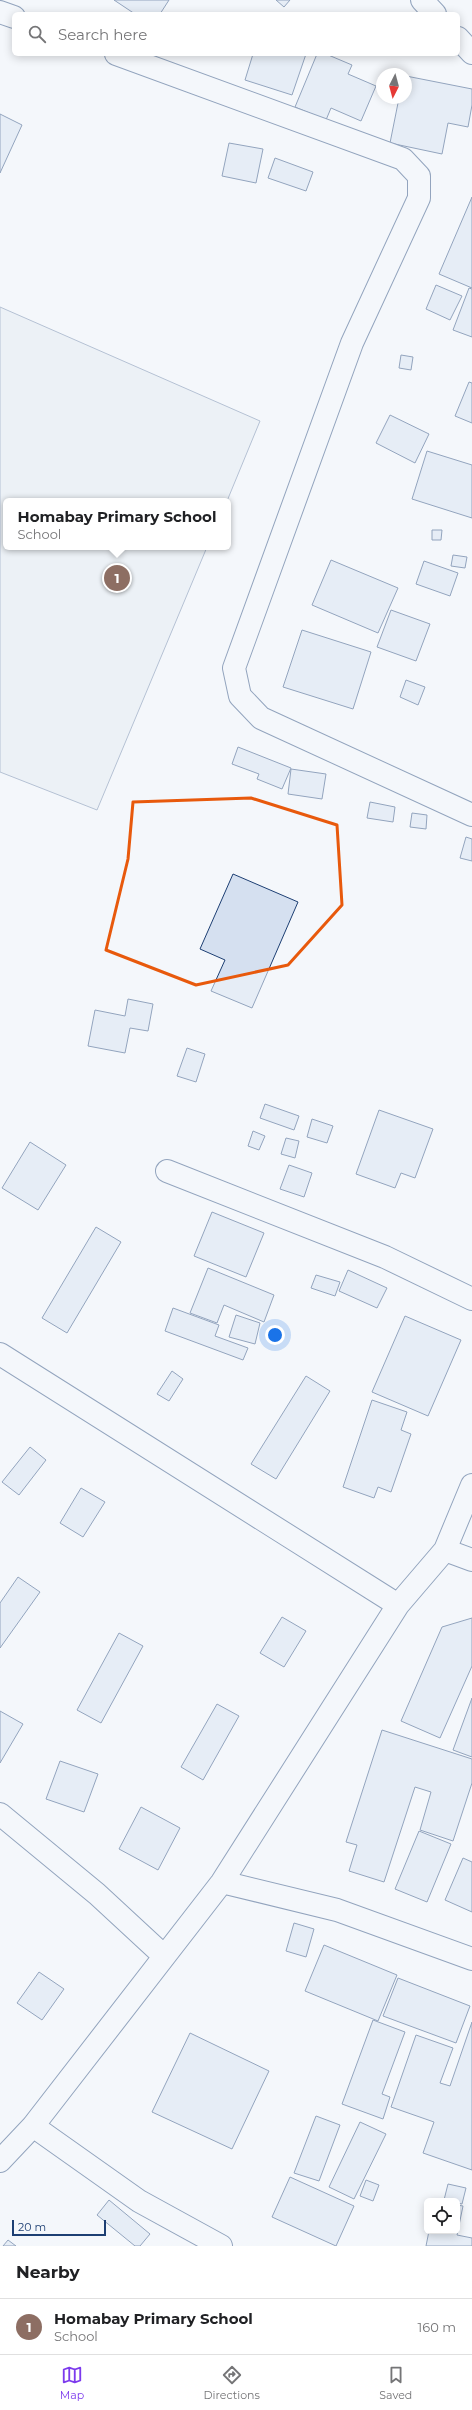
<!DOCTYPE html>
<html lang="en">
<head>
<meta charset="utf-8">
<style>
  :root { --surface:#fff; --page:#f6f6f6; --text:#202124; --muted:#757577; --line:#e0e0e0; --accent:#7c3aed }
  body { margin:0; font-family:Montserrat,sans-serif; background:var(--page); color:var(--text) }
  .controls { position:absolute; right:12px; bottom:12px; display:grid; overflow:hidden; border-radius:6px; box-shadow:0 2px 10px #0003 }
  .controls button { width:36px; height:36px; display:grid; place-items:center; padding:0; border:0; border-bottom:1px solid var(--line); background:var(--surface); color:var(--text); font:20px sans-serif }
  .compass { position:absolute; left:376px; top:68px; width:36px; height:36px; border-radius:50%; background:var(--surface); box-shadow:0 2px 10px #0003; rotate:186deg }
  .scale { position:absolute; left:12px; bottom:10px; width:94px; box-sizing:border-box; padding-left:4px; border:2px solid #1d3f73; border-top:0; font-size:11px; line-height:14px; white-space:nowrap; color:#1d3f73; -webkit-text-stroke:3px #f4f7fb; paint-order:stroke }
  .you { position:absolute; left:275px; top:1335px; width:14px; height:14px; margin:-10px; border:3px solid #fff; border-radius:50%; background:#1a73e8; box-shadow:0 0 0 6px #1a73e833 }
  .badge { display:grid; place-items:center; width:26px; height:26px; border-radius:50%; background:var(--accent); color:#fff; font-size:13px; font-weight:700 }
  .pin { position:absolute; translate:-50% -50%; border:2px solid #fff; box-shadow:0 1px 4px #0006 }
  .popup { position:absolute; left:3px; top:498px; width:228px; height:52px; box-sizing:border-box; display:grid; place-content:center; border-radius:6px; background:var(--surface); filter:drop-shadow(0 1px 3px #0005); font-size:13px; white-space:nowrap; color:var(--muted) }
  .popup b { font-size:15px; color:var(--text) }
  .popup::after { content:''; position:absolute; left:50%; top:100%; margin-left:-8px; border:8px solid transparent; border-top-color:var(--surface) }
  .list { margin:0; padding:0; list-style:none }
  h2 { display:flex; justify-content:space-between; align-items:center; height:52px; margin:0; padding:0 16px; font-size:17px }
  h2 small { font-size:13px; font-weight:400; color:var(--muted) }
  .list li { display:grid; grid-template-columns:26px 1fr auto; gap:12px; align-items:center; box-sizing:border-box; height:56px; padding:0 16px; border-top:1px solid var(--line) }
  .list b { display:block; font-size:15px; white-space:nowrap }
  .list p { margin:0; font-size:13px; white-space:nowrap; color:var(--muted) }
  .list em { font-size:13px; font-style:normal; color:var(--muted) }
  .icon { flex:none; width:22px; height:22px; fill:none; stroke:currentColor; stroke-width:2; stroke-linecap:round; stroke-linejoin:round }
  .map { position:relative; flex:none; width:472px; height:2246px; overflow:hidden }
  .search { position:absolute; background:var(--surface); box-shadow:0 2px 10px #0003; left:12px; right:12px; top:12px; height:44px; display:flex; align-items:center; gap:10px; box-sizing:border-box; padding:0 14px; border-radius:6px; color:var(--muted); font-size:15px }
  .sheet { height:108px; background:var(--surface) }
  nav { display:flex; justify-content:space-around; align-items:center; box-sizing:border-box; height:56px; border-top:1px solid var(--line); background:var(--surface); font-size:11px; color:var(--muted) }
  nav a { display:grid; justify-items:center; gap:2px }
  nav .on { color:var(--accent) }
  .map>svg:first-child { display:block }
</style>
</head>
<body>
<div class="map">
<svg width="472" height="2246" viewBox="0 0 472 2246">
  <rect width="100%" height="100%" fill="#f4f7fb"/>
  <path fill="#e3e9f0" stroke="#687fa3" d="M0 307 260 421 227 501H6V547H207L97 810 0 772Z"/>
  <path fill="#d5e0f0" stroke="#1d3f73" d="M114 0H169L160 14H135Z
    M276 0H290L284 7Z
    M253 54H306L292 95 245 80Z
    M317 54H326L352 65 348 74 376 86 361 121 331 108 326 120 295 107Z
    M406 76 472 89V105L468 127 448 123 442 154 390 143 399 98H406Z
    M0 114 22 125 0 173Z
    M229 143 263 149 256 183 222 176Z
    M275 158 313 172 306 191 268 178Z
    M472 197V288L439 274Z
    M436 285 462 296 450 320 426 309Z
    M469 288 472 289V337L453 330Z
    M401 355 413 357 411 370 399 368Z
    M469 382 472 383V423L455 416Z
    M390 415 429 434 415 463 376 443Z
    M427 451 472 465V518L412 499Z
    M432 530H442L441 540H432Z
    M453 555 467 557 465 568 451 566Z
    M331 560 398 588 378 633 312 605Z
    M424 561 458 573 450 596 416 584Z
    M391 610 430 624 416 661 377 647Z
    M302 630 371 652 353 709 283 687Z
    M406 680 425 687 418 705 400 697Z
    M238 747 291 768 282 789 257 779 259 774 232 764Z
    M291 769 326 774 322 799 288 794Z
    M370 802 395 807 393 822 367 818Z
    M412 813 427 815 426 829 410 827Z
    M466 837 472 839V861L460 858Z
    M233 874 298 902 252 1008 211 991 225 960 200 949Z
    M128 999 153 1004 148 1031 130 1028 125 1053 88 1046 95 1010 125 1016Z
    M187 1048 205 1054 196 1082 177 1076Z
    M265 1104 299 1116 294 1130 260 1118Z
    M379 1110 433 1129 415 1178 401 1173 395 1188 356 1174Z
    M312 1119 333 1126 327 1143 307 1137Z
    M253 1131 265 1136 259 1150 248 1146Z
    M286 1138 299 1141 295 1158 281 1154Z
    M30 1142 66 1165 38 1210 2 1188Z
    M289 1165 312 1173 304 1197 280 1189Z
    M212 1212 264 1233 246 1277 194 1256Z
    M96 1227 121 1242 67 1333 42 1318Z
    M208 1268 274 1295 264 1322 224 1305 217 1323 190 1313Z
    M348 1270 387 1288 377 1308 339 1291Z
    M316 1275 340 1282 335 1296 311 1288Z
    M173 1308 219 1325 215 1336 248 1348 243 1360 165 1331Z
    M236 1315 260 1323 255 1344 229 1337Z
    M405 1316 461 1340 428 1416 372 1392Z
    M172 1371 183 1379 169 1401 157 1394Z
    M306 1376 330 1391 276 1479 251 1464Z
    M372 1400 407 1412 401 1430 411 1434 391 1492 378 1487 374 1498 343 1487Z
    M30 1447 46 1460 19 1495 2 1482Z
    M81 1488 105 1502 83 1537 60 1523Z
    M18 1577 40 1592 0 1648V1603Z
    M282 1617 306 1631 284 1667 260 1653Z
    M472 1618V1666L440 1738 401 1721 442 1627Z
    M119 1633 143 1646 101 1723 77 1710Z
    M472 1698V1757L453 1750Z
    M217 1704 239 1716 203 1780 181 1767Z
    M0 1711 23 1724 0 1763Z
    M382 1730 472 1759V1783L453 1841 420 1830 431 1792 415 1787 384 1882 349 1871 357 1845 346 1842Z
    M60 1761 98 1774 84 1812 46 1799Z
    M141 1807 180 1828 158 1870 119 1849Z
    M419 1831 451 1844 427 1902 395 1889Z
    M463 1858 472 1862V1912L445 1900Z
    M294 1923 314 1929 306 1957 286 1951Z
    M324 1945 397 1975 378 2021 305 1991Z
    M39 1972 64 1989 42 2020 17 2003Z
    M398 1978 470 2006 456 2043 383 2016Z
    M373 2020 405 2032 382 2094 390 2097 383 2119 342 2104Z
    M472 2022V2170L423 2153 434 2122 391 2107 416 2035 453 2048 440 2083 450 2086Z
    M190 2033 269 2071 232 2149 152 2112Z
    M316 2116 340 2125 319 2181 294 2173Z
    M360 2122 386 2134 354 2199 329 2187Z
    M290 2177 354 2206 336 2246 272 2217Z
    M366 2180 379 2185 373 2201 360 2196Z
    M448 2184 466 2188 462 2204 457 2203V2201L444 2200Z
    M109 2200 150 2234 140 2246H135L97 2215Z
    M457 2205 463 2206 457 2235 472 2238V2246H426L429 2231H457Z
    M8 2240 16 2246H3Z"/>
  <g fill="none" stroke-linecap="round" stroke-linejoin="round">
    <defs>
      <path id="minor" d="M422 0 435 14
        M0 12 14 17
        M458 38 472 53
        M116 54 403 159 419 176V198L352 343 234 668 240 696 261 718 472 815
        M167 1171 385 1257 472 1299
        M0 1354 398 1605
        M445 1550 472 1560
        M0 1814 97 1894 164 1956
        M222 1882 337 1910 472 1959
        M33 2126 139 2201 221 2246
        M0 2161 33 2126 222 1882 398 1605 445 1550 472 1485"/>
    </defs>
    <use href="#minor" stroke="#1d3f73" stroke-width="24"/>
    <use href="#minor" stroke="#f4f7fb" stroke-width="22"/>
  </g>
  <path d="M0 0H472V2246H0ZM251 798 337 825 342 905 288 965 196 985 106 950 128 859 133 802Z" fill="#f4f7fb" fill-opacity=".55" fill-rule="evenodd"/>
  <path fill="none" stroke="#e8590c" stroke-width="3" stroke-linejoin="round" d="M251 798 337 825 342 905 288 965 196 985 106 950 128 859 133 802Z"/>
</svg>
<div class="controls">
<button><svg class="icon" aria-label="locate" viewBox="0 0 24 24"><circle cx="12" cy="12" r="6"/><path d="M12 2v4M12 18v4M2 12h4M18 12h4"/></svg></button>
</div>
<svg class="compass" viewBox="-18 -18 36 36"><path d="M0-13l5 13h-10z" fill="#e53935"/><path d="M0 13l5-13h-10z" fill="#757577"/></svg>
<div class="scale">20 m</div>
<div class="you"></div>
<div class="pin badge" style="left:117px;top:578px;background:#8d6e63">1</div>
<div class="popup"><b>Homabay Primary School</b>School</div>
<div class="search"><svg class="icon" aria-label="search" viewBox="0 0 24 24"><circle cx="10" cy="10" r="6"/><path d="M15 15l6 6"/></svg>Search here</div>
</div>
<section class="sheet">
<h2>Nearby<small></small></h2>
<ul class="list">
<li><span class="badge" style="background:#8d6e63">1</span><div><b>Homabay Primary School</b><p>School</p></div><em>160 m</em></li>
</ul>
</section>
<nav>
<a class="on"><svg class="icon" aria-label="map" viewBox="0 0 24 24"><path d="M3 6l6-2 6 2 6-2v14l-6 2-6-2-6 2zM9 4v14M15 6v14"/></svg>Map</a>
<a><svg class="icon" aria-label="directions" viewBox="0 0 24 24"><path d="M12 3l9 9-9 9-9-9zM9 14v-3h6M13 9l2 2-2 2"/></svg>Directions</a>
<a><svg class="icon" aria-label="saved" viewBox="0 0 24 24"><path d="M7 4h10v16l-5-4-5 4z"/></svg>Saved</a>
</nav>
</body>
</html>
